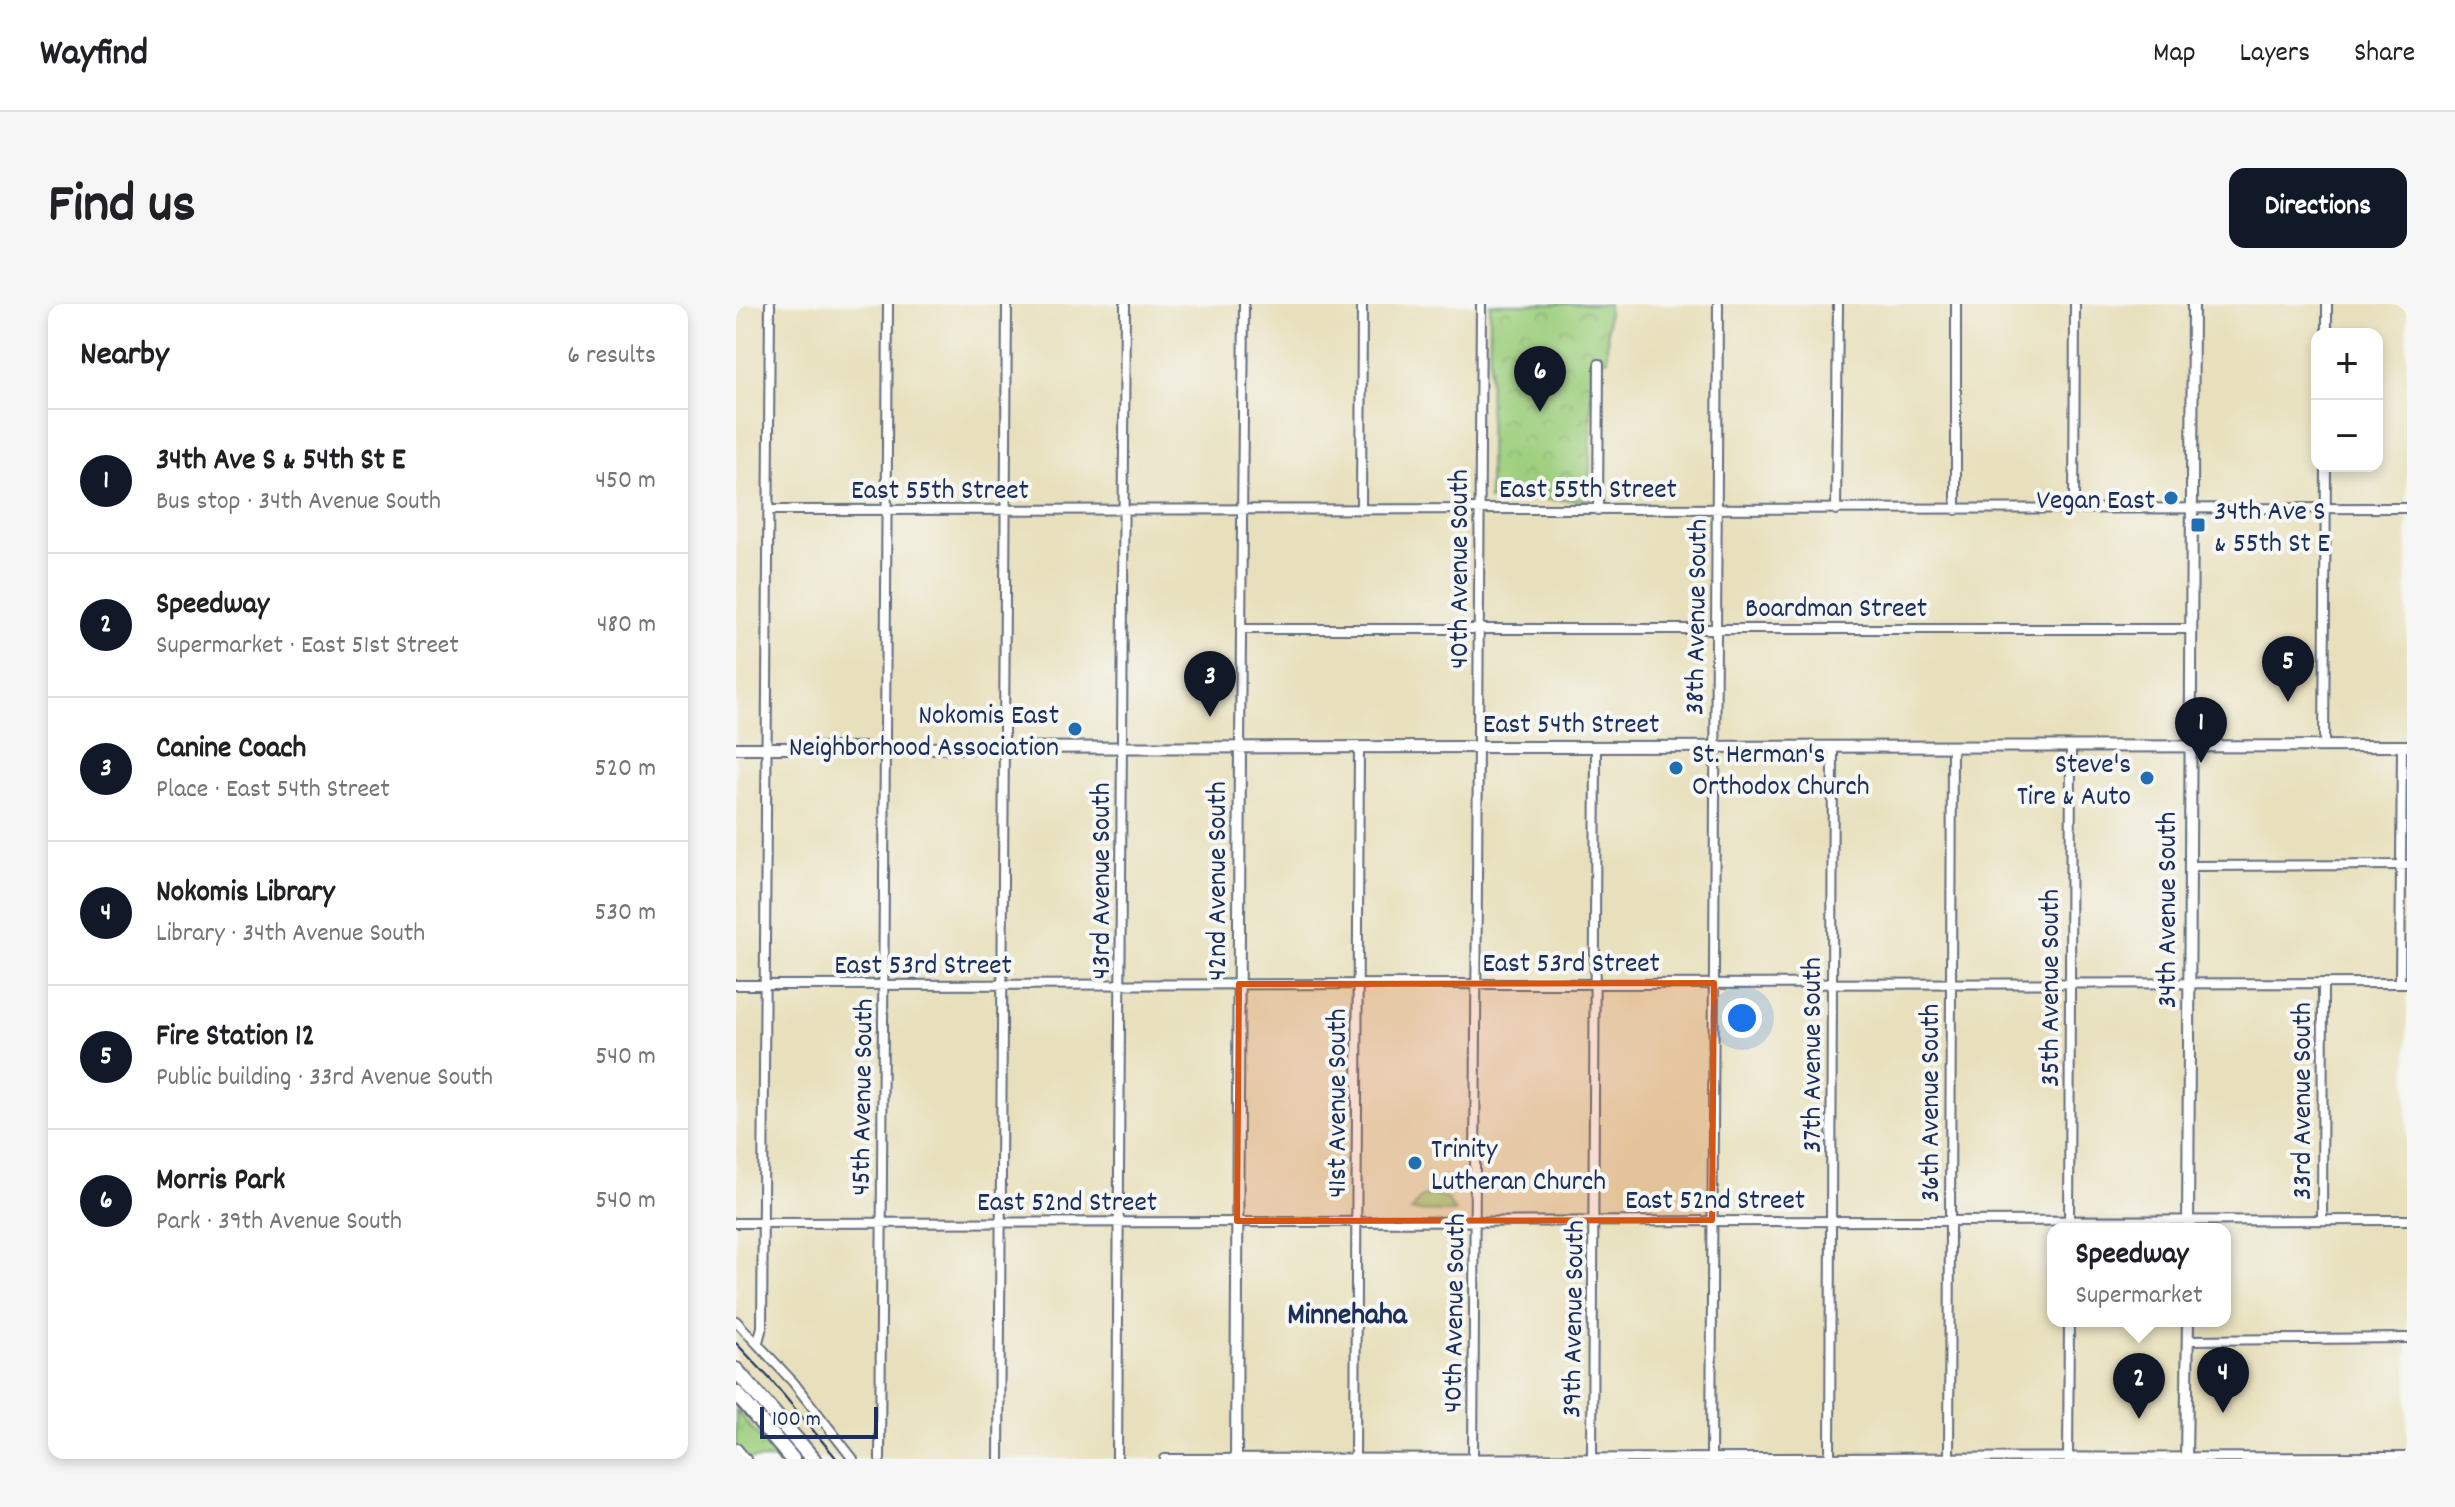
<!DOCTYPE html>
<html lang="en">
<head>
<meta charset="utf-8">
<style>
  :root { --surface:#fff; --page:#f6f6f6; --text:#202124; --muted:#757577; --line:#e0e0e0; --accent:#111827 }
  body { margin:0; font-family:Dekko,sans-serif; background:var(--page); color:var(--text) }
  .controls { position:absolute; right:24px; top:24px; display:grid; overflow:hidden; border-radius:16px; box-shadow:0 4px 12px #0003 }
  .controls button { width:72px; height:72px; display:grid; place-items:center; padding:0; border:0; border-bottom:2px solid var(--line); background:var(--surface); color:var(--text); font:40px sans-serif }
  .scale { position:absolute; left:24px; bottom:20px; width:118px; box-sizing:border-box; padding-left:8px; border:4px solid #1b2f5e; border-top:0; font-size:22px; line-height:28px; white-space:nowrap; color:#1b2f5e; -webkit-text-stroke:6px #f6f6f2; paint-order:stroke }
  .you { position:absolute; left:1006px; top:714px; width:28px; height:28px; margin:-20px; border:6px solid #fff; border-radius:50%; background:#1a73e8; box-shadow:0 0 0 12px #1a73e833 }
  .badge { display:grid; place-items:center; width:52px; height:52px; border-radius:50%; background:var(--accent); color:#fff; font-size:26px; font-weight:700 }
  .pin { position:absolute; translate:-50% -66px; filter:drop-shadow(0 2px 4px #0008) }
  .pin::after { content:''; position:absolute; top:42px; width:28px; height:24px; background:inherit; clip-path:polygon(0 0,100% 0,50% 100%) }
  .popup { position:absolute; left:1311px; top:919px; width:184px; height:104px; box-sizing:border-box; display:grid; place-content:center; border-radius:16px; background:var(--surface); filter:drop-shadow(0 2px 6px #0005); font-size:26px; white-space:nowrap; color:var(--muted) }
  .popup b { font-size:30px; color:var(--text) }
  .popup::after { content:''; position:absolute; left:50%; top:100%; margin-left:-16px; border:16px solid transparent; border-top-color:var(--surface) }
  .list { margin:0; padding:0; list-style:none }
  h2 { display:flex; justify-content:space-between; align-items:center; height:104px; margin:0; padding:0 32px; font-size:34px }
  h2 small { font-size:26px; font-weight:400; color:var(--muted) }
  .list li { display:grid; grid-template-columns:52px 1fr auto; gap:24px; align-items:center; box-sizing:border-box; height:144px; padding:0 32px; border-top:2px solid var(--line) }
  .list b { display:block; font-size:30px; white-space:nowrap }
  .list p { margin:0; font-size:26px; white-space:nowrap; color:var(--muted) }
  .list em { font-size:26px; font-style:normal; color:var(--muted) }
  .map { position:relative; flex:none; width:1671px; height:1155px; overflow:hidden; border-radius:16px }
  header { display:flex; align-items:center; gap:48px; box-sizing:border-box; height:112px; padding:0 40px; background:var(--surface); border-bottom:2px solid var(--line) }
  header strong { font-size:38px }
  nav { display:flex; gap:44px; margin-inline-start:auto; font-size:28px }
  .intro { display:flex; align-items:center; justify-content:space-between; box-sizing:border-box; height:192px; padding:0 48px }
  h1 { margin:0; font-size:56px }
  .button { padding:20px 36px; border-radius:16px; background:var(--accent); color:#fff; font-size:28px; font-weight:700 }
  main { display:flex; gap:48px; padding:0 48px }
  aside { flex:1; background:var(--surface); border-radius:16px; box-shadow:0 4px 12px #0003 }
  .map>svg:first-child { display:block }
</style>
</head>
<body>
<header>
<strong>Wayfind</strong>
<nav><a>Map</a><a>Layers</a><a>Share</a></nav>
</header>
<div class="intro"><h1>Find us</h1><a class="button">Directions</a></div>
<main>
<aside>
<h2>Nearby<small>6 results</small></h2>
<ul class="list">
<li><span class="badge">1</span><div><b>34th Ave S &amp; 54th St E</b><p>Bus stop · 34th Avenue South</p></div><em>450 m</em></li>
<li><span class="badge">2</span><div><b>Speedway</b><p>Supermarket · East 51st Street</p></div><em>480 m</em></li>
<li><span class="badge">3</span><div><b>Canine Coach</b><p>Place · East 54th Street</p></div><em>520 m</em></li>
<li><span class="badge">4</span><div><b>Nokomis Library</b><p>Library · 34th Avenue South</p></div><em>530 m</em></li>
<li><span class="badge">5</span><div><b>Fire Station 12</b><p>Public building · 33rd Avenue South</p></div><em>540 m</em></li>
<li><span class="badge">6</span><div><b>Morris Park</b><p>Park · 39th Avenue South</p></div><em>540 m</em></li>
</ul>
</aside>
<div class="map">
<svg width="1671" height="1155" viewBox="0 0 1671 1155">
  <defs>
    <pattern id="park-crowns" width="20" height="18" patternUnits="userSpaceOnUse" patternTransform="scale(2)"><rect width="20" height="18" fill="#9ecf7e"/><path d="M2 6a3 3 0 1 1 6 0M12 15a3 3 0 1 1 6 0" fill="none" stroke="#88b26f"/></pattern>
  </defs>
  <rect width="100%" height="100%" fill="#f6f6f2"/>
  <filter id="ink" filterUnits="userSpaceOnUse"><feTurbulence type="fractalNoise" baseFrequency=".0125" numOctaves="2"/><feDisplacementMap in="SourceGraphic" scale="16" xChannelSelector="R" yChannelSelector="G"/><feConvolveMatrix kernelMatrix="1 2 1 2 8 2 1 2 1" color-interpolation-filters="sRGB"/></filter>
  <filter id="wash" filterUnits="userSpaceOnUse"><feTurbulence type="fractalNoise" baseFrequency=".006" numOctaves="4" result="noise"/><feDisplacementMap in="SourceGraphic" scale="32" xChannelSelector="R" yChannelSelector="G"/><feGaussianBlur stdDeviation="1.8" result="paint"/><feColorMatrix in="noise" values="0 0 0 0 0 0 0 0 0 0 0 0 0 0 0 0 0 1.4 0 .05"/><feComposite in="paint" operator="in"/></filter>
  <g filter="url(#wash)">
    <rect width="100%" height="100%" fill="#e8e0bc"/>
    <path fill="#9ecf7e" stroke="#5c7f6e" stroke-width="2" d="M696 891 711 895 719 908 675 907 686 893Z"/>
    <path fill="url(#park-crowns)" stroke="#5c7f6e" stroke-width="2" d="M754 0H872L871 56H856L853 196H753Z
      M0 1106 42 1155H0Z"/>
  </g>
  <g filter="url(#ink)">
    <g fill="none" stroke-linecap="round" stroke-linejoin="round">
      <defs>
        <path id="minor" d="M1220 0V206
          M1591 30V0
          M33 206 1671 204
          M625 206 626 0
          M862 206 863 60
          M1100 206 1102 0
          M1338 206 1339 0
          M505 325H1455
          M1588 442 1590 162
          M504 443 508 0
          M1454 562 1671 561
          M1664 679 1666 442
          M0 681 1671 679
          M1586 916 1587 679
          M0 919 1671 916
          M1333 925 1335 443
          M0 1017 57 1078 117 1155
          M1452 1036 1671 1034
          M22 1038 26 1023 34 0
          M0 1143 10 1155
          M144 1155 152 0
          M263 1155 271 0
          M381 1155 389 0
          M429 1155 1671 1153
          M619 1155 623 443
          M737 1155 745 0
          M856 1155 860 442
          M975 1155 982 0
          M1094 1155 1097 442
          M1213 1155 1216 442
          M1332 1155 1333 1017"/>
        <path id="tertiary" d="M0 444 1671 442
          M1452 925 1457 0
          M500 1155 504 443
          M1450 1155 1452 1017"/>
        <path id="trunk" d="M0 1066 77 1155
          M0 1089 56 1155"/>
      </defs>
      <use href="#minor" stroke="#636d7f" stroke-width="12"/>
      <use href="#tertiary" stroke="#636d7f" stroke-width="14"/>
      <use href="#trunk" stroke="#636d7f" stroke-width="18"/>
      <use href="#minor" stroke="#fff" stroke-width="8"/>
      <use href="#tertiary" stroke="#fff" stroke-width="10"/>
      <use href="#trunk" stroke="#fff" stroke-width="14"/>
      <path stroke="#1b2f5e" stroke-width="2" d="M0 1039 35 1076 101 1155"/>
    </g>
  </g>
  <path fill="#d45514" fill-opacity="0.2" stroke="#d45514" stroke-width="6" stroke-linejoin="round" d="M978 679 976 916 501 917 503 680Z"/>
  <g fill="#1f6fb2" stroke="#f6f6f2" stroke-width="3">
    <circle cx="1435" cy="194" r="8"/>
    <rect x="1454" y="213" width="16" height="16" rx="4"/>
    <circle cx="339" cy="425" r="8"/>
    <circle cx="940" cy="464" r="8"/>
    <circle cx="1411" cy="474" r="8"/>
    <circle cx="679" cy="859" r="8"/>
  </g>
  <g text-anchor="middle" stroke-width="8" stroke-linejoin="round" paint-order="stroke">
    <g font-size="28" fill="#1b2f5e" stroke="#f6f6f2">
      <text x="852" y="193">East 55th Street</text>
      <text x="204" y="194">East 55th Street</text>
      <text transform="translate(721 265) rotate(-90)" y="10">40th Avenue South</text>
      <text x="1100" y="312">Boardman Street</text>
      <text transform="translate(958 313) rotate(-89)" y="10">38th Avenue South</text>
      <text x="835" y="428">East 54th Street</text>
      <text transform="translate(363 577) rotate(-90)" y="10">43rd Avenue South</text>
      <text transform="translate(479 577) rotate(-90)" y="10">42nd Avenue South</text>
      <text transform="translate(1429 606) rotate(-90)" y="10">34th Avenue South</text>
      <text x="835" y="667">East 53rd Street</text>
      <text x="187" y="669">East 53rd Street</text>
      <text transform="translate(1312 684) rotate(-90)" y="10">35th Avenue South</text>
      <text transform="translate(1074 751) rotate(-90)" y="10">37th Avenue South</text>
      <text transform="translate(124 793) rotate(-89)" y="10">45th Avenue South</text>
      <text transform="translate(1564 797) rotate(-90)" y="10">33rd Avenue South</text>
      <text transform="translate(599 799) rotate(-90)" y="10">41st Avenue South</text>
      <text transform="translate(1192 799) rotate(-90)" y="10">36th Avenue South</text>
      <text x="979" y="904">East 52nd Street</text>
      <text x="331" y="906">East 52nd Street</text>
      <text transform="translate(716 1009) rotate(-89)" y="10">40th Avenue South</text>
      <text transform="translate(835 1015) rotate(-89)" y="10">39th Avenue South</text>
    </g>
    <g font-size="28" fill="#1b2f5e" stroke="#f6f6f2" text-anchor="end">
      <text x="1419" y="204">Vegan East</text>
      <text x="1478" y="215" text-anchor="start">34th Ave S<tspan x="1478" dy="32">&amp; 55th St E</tspan></text>
      <text x="323" y="419">Nokomis East<tspan x="323" dy="32">Neighborhood Association</tspan></text>
      <text x="956" y="458" text-anchor="start">St. Herman's<tspan x="956" dy="32">Orthodox Church</tspan></text>
      <text x="1395" y="468">Steve's<tspan x="1395" dy="32">Tire &amp; Auto</tspan></text>
      <text x="695" y="853" text-anchor="start">Trinity<tspan x="695" dy="32">Lutheran Church</tspan></text>
    </g>
    <g font-size="30" font-weight="bold" fill="#1b2f5e" stroke="#f6f6f2">
      <text x="611" y="1019">Minnehaha</text>
    </g>
  </g>
</svg>
<div class="controls">
<button>+</button>
<button>−</button>
</div>
<div class="scale">100 m</div>
<div class="you"></div>
<div class="pin badge" style="left:1465px;top:459px">1</div>
<div class="pin badge" style="left:1403px;top:1115px">2</div>
<div class="popup"><b>Speedway</b>Supermarket</div>
<div class="pin badge" style="left:474px;top:413px">3</div>
<div class="pin badge" style="left:1487px;top:1109px">4</div>
<div class="pin badge" style="left:1552px;top:398px">5</div>
<div class="pin badge" style="left:804px;top:108px">6</div>
</div>
</main>
</body>
</html>
